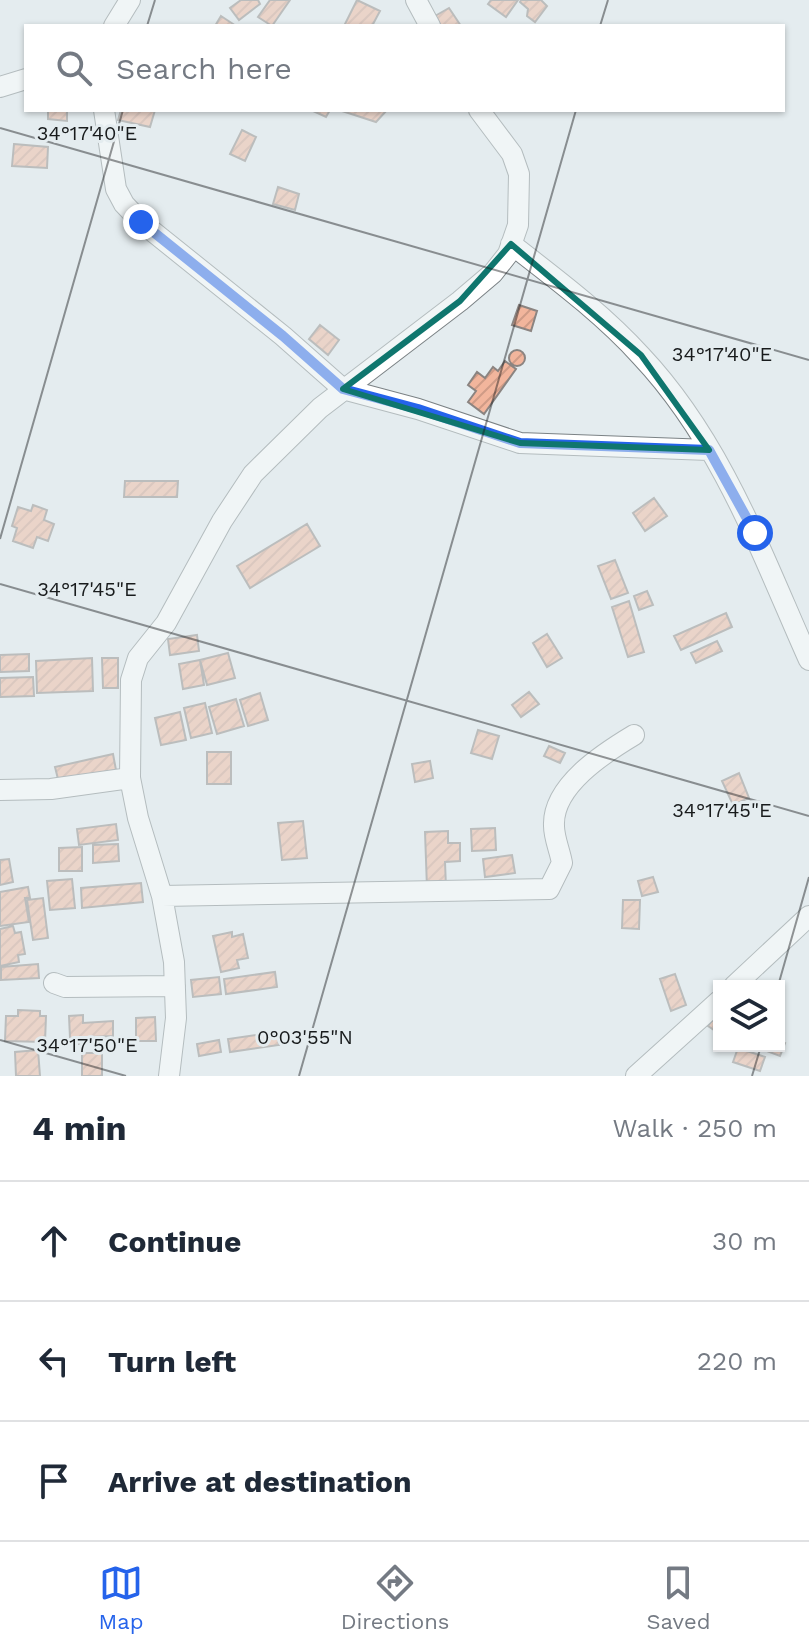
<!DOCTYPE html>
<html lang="en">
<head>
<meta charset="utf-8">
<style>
  :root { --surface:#fff; --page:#f6f6f7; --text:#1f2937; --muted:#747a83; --line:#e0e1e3; --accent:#2563eb }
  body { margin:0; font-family:"Work Sans",sans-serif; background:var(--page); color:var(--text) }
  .controls { position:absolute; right:24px; bottom:24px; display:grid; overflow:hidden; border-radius:0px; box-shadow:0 2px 6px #0004 }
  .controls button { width:72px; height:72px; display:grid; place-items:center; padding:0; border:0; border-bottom:2px solid var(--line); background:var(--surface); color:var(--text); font:40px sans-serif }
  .stop { position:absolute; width:24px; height:24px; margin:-18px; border:6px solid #2563eb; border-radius:50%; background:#fff }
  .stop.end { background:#2563eb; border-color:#fff; box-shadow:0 2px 8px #0008 }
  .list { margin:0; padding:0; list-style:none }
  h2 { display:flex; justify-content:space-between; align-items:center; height:104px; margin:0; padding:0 32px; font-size:34px }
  h2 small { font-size:26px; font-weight:400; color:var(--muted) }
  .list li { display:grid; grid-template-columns:52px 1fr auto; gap:24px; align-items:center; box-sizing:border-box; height:120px; padding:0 32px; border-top:2px solid var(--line) }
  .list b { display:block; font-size:30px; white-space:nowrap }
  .list em { font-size:26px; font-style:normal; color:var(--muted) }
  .icon { flex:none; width:44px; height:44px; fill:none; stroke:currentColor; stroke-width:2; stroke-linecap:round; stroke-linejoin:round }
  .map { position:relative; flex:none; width:809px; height:1076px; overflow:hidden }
  .search { position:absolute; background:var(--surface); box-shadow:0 2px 6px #0004; left:24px; right:24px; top:24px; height:88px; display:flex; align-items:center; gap:20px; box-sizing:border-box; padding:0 28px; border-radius:0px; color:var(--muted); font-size:30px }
  .sheet { height:464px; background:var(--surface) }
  nav { display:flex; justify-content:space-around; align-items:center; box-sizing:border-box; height:112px; border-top:2px solid var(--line); background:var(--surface); font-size:22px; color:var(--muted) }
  nav a { display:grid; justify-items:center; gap:4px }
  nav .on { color:var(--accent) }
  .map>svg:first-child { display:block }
</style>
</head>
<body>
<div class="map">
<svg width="809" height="1076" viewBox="0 0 809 1076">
  <defs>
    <pattern id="building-hatch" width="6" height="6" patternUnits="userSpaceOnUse" patternTransform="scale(2)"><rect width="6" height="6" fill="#f2b59c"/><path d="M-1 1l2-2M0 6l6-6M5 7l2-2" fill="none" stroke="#cf9b86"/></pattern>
  </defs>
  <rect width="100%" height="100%" fill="#e4ecef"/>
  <path fill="url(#building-hatch)" stroke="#8b8481" stroke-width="2" d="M241 0H258L260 4 239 20 230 8Z
    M270 0H290L272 26 258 17Z
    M357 0 380 11 372 26H344Z
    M491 0H518L506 17 488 4Z
    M521 0H541L547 6 535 22 527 16 528 9 520 2Z
    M449 8 461 26H441L435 16Z
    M221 16 236 26H215Z
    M48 110H67V121L48 119Z
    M121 110H155L150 127 118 120Z
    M311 110H330L326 117Z
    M339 110H387L376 122Z
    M242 130 256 137 245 161 230 154Z
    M14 144 48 147 47 168 12 166Z
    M278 187 299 194 295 210 273 204Z
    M519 305 537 311 531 331 512 325Z
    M320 325 339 340 328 355 309 339Z
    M509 358a8 8 0 1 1 16 0a8 8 0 1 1-16 0Z
    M505 361 516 369 484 414 468 402 476 391 468 385 477 372 485 378 493 367 498 371Z
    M125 481H178L177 497H124Z
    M654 498 667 516 645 531 633 513Z
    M33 505 47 510 44 520 54 524 48 541 37 537 33 548 13 541 17 528 12 526 18 507 31 511Z
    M307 524 320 546 250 588 237 566Z
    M615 560 628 593 611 599 598 566Z
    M647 591 653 605 639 610 634 596Z
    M629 601 644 652 628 657 612 607Z
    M726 613 732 627 681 650 674 636Z
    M547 634 562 658 547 667 533 643Z
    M197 635 199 651 170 655 168 639Z
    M717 641 722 651 696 663 691 653Z
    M228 653 235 678 207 685 200 660Z
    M29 654V671L0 672V655Z
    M92 658 93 691 37 693 36 661Z
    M102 658H118V688H103Z
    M200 660 204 685 183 689 179 664Z
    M33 677 34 696 0 697V678Z
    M529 692 539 704 521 717 512 705Z
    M260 693 268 720 248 726 240 700Z
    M236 699 244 726 217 734 209 707Z
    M205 703 212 733 191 738 184 708Z
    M180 712 186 740 161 745 155 718Z
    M478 730 499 736 492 759 471 753Z
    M549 746 565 753 560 763 544 756Z
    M207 752H231V784H207Z
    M113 754 116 770 59 783 55 767Z
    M430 761 433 778 415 782 412 764Z
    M739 773 749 798 733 805 722 781Z
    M303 821 307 858 282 860 278 823Z
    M116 824 118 840 79 845 77 829Z
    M495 828 496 850 472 851 471 829Z
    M448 831V843H460V861L445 862 446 887 427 888 425 832Z
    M118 844 119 861 93 863V845Z
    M82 847V871H59V848Z
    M512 855 515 873 485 877 483 859Z
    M9 859 13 882 0 885V860Z
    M653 877 658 892 642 896 638 881Z
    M72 879 75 908 50 910 47 881Z
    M141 883 143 902 82 908 81 888Z
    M28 887 30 898H25L29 922 0 926V892Z
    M43 898 48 938 33 940 27 900Z
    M623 900H640L639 929 622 928Z
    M13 926 15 933 21 932 25 954 18 955 19 962 0 966V929Z
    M232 932V937L243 934 248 958 237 960 239 968 221 972 213 936Z
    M38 964 39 978 1 980V967Z
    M275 972 277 987 226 994 224 979Z
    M675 974 686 1005 671 1011 660 979Z
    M219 977 221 994 193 997 191 980Z
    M18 1010 40 1011V1016H46L45 1042 5 1041 6 1016H18Z
    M83 1015V1023L113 1021V1036L91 1037V1044H77V1038H70L69 1016Z
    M155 1017 156 1041H136V1018Z
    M714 1018 719 1021 717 1032 708 1026Z
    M277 1032 279 1045 230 1052 228 1039Z
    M219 1040 221 1052 199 1056 197 1044Z
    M779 1041 785 1043 780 1056 756 1047 779 1046Z
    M738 1048 765 1057 760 1071 733 1062Z
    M38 1050 40 1076H16L15 1052Z
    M82 1053H102V1076H82Z"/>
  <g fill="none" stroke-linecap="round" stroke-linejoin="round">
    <defs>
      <path id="minor" d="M416 0 430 26
        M114 26 130 0
        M0 87 26 79
        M104 110 116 189 124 204 141 222 283 336 343 389 418 409 520 443 709 450
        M511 244C556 279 603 314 641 356 722 442 762 555 809 660
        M0 790 51 789 130 778
        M162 896 549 889 562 863C560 851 554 838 554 826 552 786 604 753 634 735
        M54 983 65 987 175 986
        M734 986 809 916
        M169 1076 176 1018 174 962 162 896 138 818 130 778 131 680 138 658 166 623 222 521 253 474 320 408 460 301 493 273 508 254 518 225 519 174 512 154 479 110
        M636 1076 719 1001"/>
    </defs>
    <use href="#minor" stroke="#7b8285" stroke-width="22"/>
    <use href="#minor" stroke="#fff" stroke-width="20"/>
  </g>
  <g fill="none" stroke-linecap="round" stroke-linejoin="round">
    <path stroke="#2563eb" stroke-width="10" d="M141 222 283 336 343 389 418 409 520 443 709 450 755 533"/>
  </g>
  <path d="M0 0H809V1076H0ZM511 244 641 355 709 450 520 443 343 389 460 301Z" fill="#e4ecef" fill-opacity=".55" fill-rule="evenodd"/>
  <path fill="none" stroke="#0f766e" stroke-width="6" stroke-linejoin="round" d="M511 244 641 355 709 450 520 443 343 389 460 301Z"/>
  <path fill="none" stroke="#181b1c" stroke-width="2" stroke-opacity="0.45" d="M147 26 155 0M600 26 608 0M0 128 809 360M0 539 123 110M0 584 809 816M778 986 809 877M0 1040 126 1076M299 1076 576 110M752 1076 761 1046"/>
  <g font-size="20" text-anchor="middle" fill="#181b1c" stroke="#e4ecef" stroke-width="6" stroke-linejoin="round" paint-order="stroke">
    <text x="87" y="140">34°17'40"E</text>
    <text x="722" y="361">34°17'40"E</text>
    <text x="87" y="596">34°17'45"E</text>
    <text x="722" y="817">34°17'45"E</text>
    <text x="305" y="1044">0°03'55"N</text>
    <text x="87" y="1052">34°17'50"E</text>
  </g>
</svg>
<div class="controls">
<button><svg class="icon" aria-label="layers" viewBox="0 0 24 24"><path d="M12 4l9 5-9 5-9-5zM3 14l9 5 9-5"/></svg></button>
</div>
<div class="stop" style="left:755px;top:533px"></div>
<div class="stop end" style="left:141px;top:222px"></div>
<div class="search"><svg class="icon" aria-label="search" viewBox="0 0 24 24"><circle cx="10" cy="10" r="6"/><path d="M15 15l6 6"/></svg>Search here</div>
</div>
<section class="sheet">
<h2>4 min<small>Walk · 250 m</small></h2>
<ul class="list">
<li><svg class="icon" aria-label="ahead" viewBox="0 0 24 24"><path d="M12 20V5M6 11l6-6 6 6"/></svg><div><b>Continue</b></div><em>30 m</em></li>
<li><svg class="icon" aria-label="left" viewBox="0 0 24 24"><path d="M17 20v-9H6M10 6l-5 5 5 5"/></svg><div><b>Turn left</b></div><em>220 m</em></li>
<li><svg class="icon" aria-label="arrive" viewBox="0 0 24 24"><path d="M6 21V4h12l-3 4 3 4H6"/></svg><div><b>Arrive at destination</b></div></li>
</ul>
</section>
<nav>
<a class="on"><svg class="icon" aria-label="map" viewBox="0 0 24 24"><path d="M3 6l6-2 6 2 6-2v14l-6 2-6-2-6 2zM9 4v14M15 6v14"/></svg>Map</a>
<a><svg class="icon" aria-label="directions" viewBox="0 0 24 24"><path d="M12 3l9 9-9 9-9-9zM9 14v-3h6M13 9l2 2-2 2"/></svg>Directions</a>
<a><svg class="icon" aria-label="saved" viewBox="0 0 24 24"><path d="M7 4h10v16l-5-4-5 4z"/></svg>Saved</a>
</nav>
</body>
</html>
